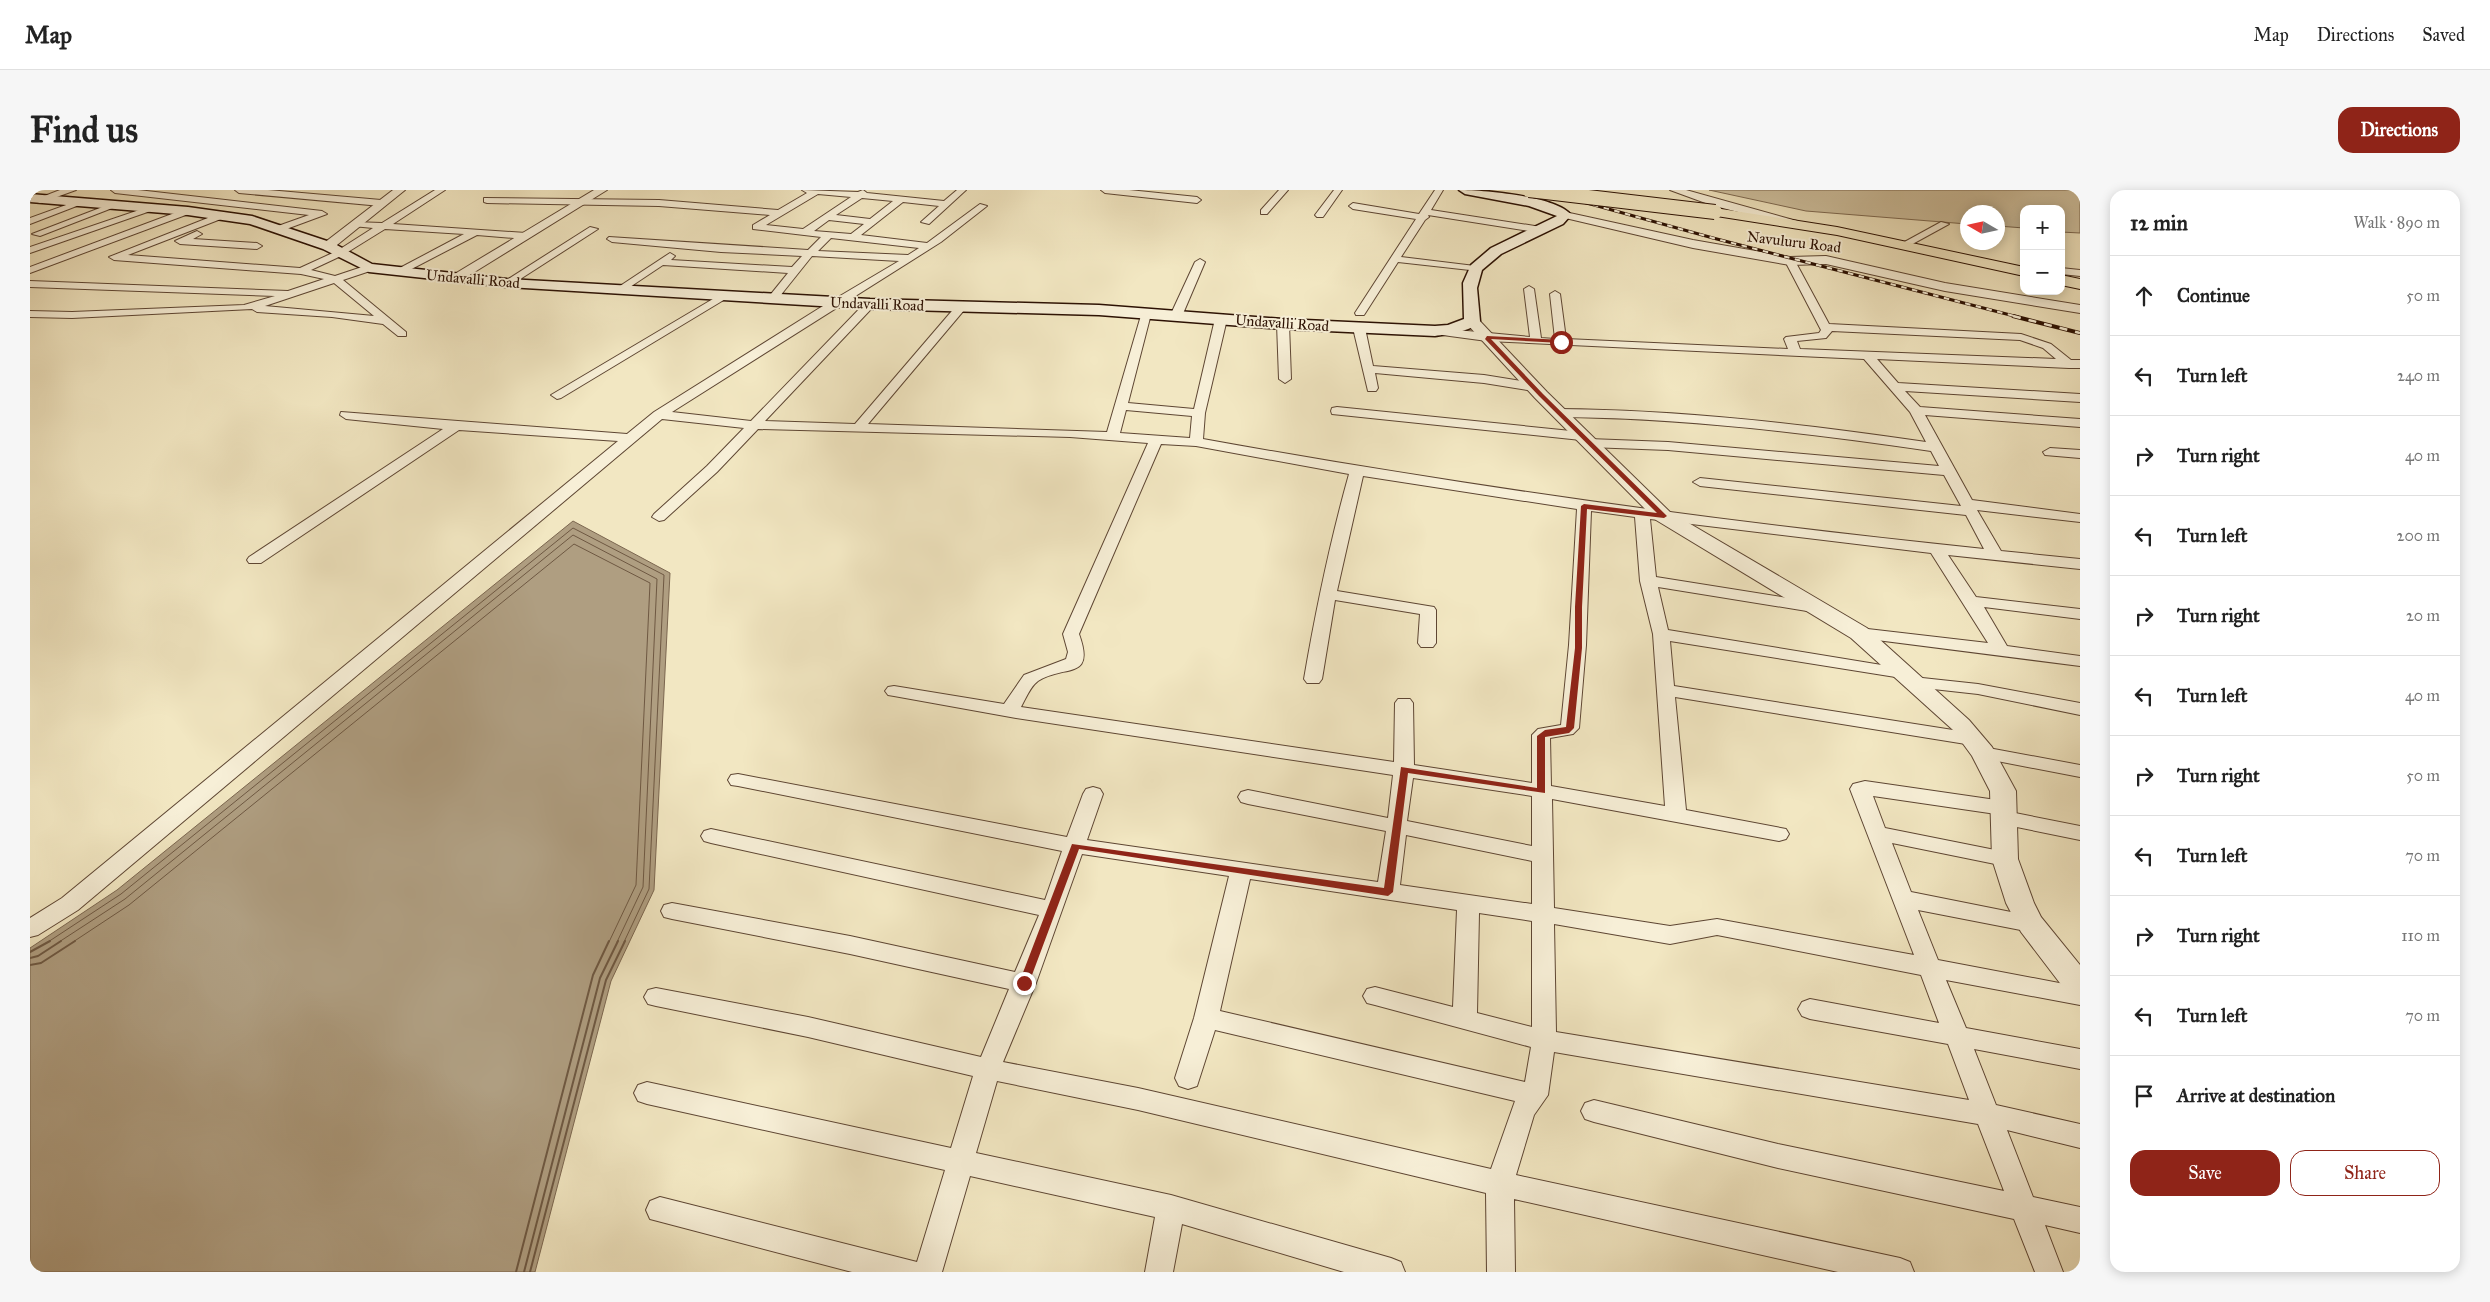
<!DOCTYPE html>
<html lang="en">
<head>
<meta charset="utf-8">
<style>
  :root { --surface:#fff; --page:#f6f6f6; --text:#222; --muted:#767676; --line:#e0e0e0; --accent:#8f2418 }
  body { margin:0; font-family:"IM FELL Great Primer",serif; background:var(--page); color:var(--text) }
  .controls { position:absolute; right:15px; top:15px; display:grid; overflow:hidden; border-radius:10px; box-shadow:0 2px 12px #0003 }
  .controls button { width:45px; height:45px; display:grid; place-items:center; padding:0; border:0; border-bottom:1px solid var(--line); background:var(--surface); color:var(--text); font:25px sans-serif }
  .compass { position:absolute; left:1930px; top:15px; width:45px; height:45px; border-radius:50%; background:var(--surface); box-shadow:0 2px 12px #0003; rotate:279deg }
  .stop { position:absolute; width:15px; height:15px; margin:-11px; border:4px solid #8f2418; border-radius:50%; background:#fff }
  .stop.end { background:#8f2418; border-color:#fff; box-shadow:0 1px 5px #0008 }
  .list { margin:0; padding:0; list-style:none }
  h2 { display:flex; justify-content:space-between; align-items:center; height:65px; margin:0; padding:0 20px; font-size:21px }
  h2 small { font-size:16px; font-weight:400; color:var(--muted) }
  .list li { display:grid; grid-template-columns:32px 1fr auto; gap:15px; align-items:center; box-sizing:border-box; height:80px; padding:0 20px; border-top:1px solid var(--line) }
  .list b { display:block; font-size:19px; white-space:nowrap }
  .list em { font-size:16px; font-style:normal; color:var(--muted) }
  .actions { display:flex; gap:10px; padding:15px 20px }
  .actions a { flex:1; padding:11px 0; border:1px solid var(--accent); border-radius:15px; text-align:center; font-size:18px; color:var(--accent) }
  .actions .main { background:var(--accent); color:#fff }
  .icon { flex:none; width:28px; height:28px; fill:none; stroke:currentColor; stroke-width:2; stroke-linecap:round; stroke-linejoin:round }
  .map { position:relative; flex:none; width:2050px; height:1082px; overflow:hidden; border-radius:15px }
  header { display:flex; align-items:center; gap:30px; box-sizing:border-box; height:70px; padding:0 25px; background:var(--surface); border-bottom:1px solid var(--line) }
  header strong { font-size:24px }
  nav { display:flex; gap:28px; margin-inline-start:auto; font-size:18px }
  .intro { display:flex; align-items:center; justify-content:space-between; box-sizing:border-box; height:120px; padding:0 30px }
  h1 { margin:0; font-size:35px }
  .button { padding:12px 22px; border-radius:15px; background:var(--accent); color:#fff; font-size:18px; font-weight:700 }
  main { display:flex; gap:30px; padding:0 30px }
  aside { flex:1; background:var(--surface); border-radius:15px; box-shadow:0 2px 12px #0003 }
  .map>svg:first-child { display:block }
</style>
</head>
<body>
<header>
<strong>Map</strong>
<nav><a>Map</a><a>Directions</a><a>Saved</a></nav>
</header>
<div class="intro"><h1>Find us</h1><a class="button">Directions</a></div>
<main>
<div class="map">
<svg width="2050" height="1082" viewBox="0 0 2050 1082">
  <rect width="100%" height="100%" fill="#f2e7c2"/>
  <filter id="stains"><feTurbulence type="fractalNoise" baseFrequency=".004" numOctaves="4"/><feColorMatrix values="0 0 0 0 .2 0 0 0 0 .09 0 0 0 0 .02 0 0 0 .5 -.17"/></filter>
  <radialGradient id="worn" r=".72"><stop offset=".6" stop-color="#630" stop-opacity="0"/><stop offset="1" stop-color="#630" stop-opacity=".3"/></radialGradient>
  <path fill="#d0c3a2" stroke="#7e6a52" d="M1679 0H2050V43L2031 42V19H1994V38L1968 36V22H1938L1937 34 1776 21Z"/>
  <path fill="#af9e81" stroke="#7b664f" d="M543 331 640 383 624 700 581 791 505 1082H0V758L87 700Z"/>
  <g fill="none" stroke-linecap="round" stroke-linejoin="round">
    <path stroke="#6e5842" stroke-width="1" d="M18 752 91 704 543 338 634 385 619 699 594 752
      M29 752 95 709 543 345 627 389 613 697 587 752
      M43 752 99 715 544 354 620 393 606 695 579 752"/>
    <path stroke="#6e5842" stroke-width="2" d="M0 762 20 751
      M0 768 8 766 31 751
      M0 775 11 773 45 751
      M486 1082 563 785 579 751
      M494 1082 570 788 588 751
      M500 1082 576 790 595 751"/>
    <defs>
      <path id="minor" d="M81 0H108L292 21 297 24 251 41 248 40V36L279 25 85 3Z
        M205 0H238L351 10 355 13 351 16 209 3Z
        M405 0H415L363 34 496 43 501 46 496 49 447 45 370 85 366 84V80L434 44 355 39 313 65 281 80 305 86 335 76H343V80L313 90 376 142V146H368L353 134 302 127 227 122 222 119 42 128 0 127V121L42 122 214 115 245 106 0 97V91L258 101 294 89 271 84 84 70 79 67 193 22 198 25 196 27 98 65 270 78 307 61 343 38 323 36V32L352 33ZM304 93 344 126 235 116Z
        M772 0 828 2 833 0 837 3 914 11 927 0H936L899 34 891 32 909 16 873 12 831 45 897 53 950 14 957 16 911 52 642 222 721 231 836 112 840 111 845 114 844 116 735 231 825 234 927 115 931 114 936 117 935 119 838 234 1077 242 1112 122 1116 121 1121 124 1098 213 1164 219 1185 129 1191 126 1197 129 1175 223 1173 249C1433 296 1692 332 1954 359L1936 325 1670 296 1663 292 1670 288 1931 316 1914 285 1638 260 1559 257 1552 253 1559 249 1638 252 1909 276 1901 261C1777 243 1654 228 1529 227L1523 223 1529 219C1653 220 1774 234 1896 252L1880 222 1834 169 1457 151 1405 144 1399 141 1405 138 1500 147 1494 99 1499 96 1504 99 1511 148 1525 149 1520 104 1525 101 1530 104 1536 149 1758 159 1754 149 1756 147 1789 143 1791 140 1755 71 1760 68 1765 71 1799 134 1991 144 2021 154 2041 170H2050V178H2039L1847 169 1868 193 2050 204V212L1875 201 1890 217 2050 229V237L1895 225 1942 310 2050 324V332L1947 320 1971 361 2050 369V379L1918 365 1946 407 2050 419V429L1954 417 1977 456 2050 466V476L1823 447 1821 443 1823 439 1829 438 1958 453 1901 363 1620 329 1626 387 1783 412 1789 414 1791 417 1789 420 1783 422 1628 397 1638 440 1876 479 1882 480 1885 484 1883 487 1948 494 2050 513V525L1948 504 1885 497 1879 496 1876 492 1878 489 1640 451 1644 496 1942 543 1949 545 1951 549 1949 553 1942 555 1645 507 1656 620 1756 639 1759 644 1756 649 1749 651 1522 609 1524 718 1640 736 1687 729 1884 765 1820 599 1823 594 1835 591 1973 611 1980 613 1983 618 1980 622 2050 636V650L1967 633 1964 628 1966 624 1843 606 1855 638 1975 662 1982 664 1986 669 1982 674 1975 676 1862 653 1881 702 2001 726 2009 728 2012 734 2009 740 2001 742 1888 720 1908 770 2050 797V815L1916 790 1936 838 2050 859V879L1944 859 1966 915 2050 934V958L1977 940 2003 1007 2050 1017V1043L2015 1035 2033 1082H2005L1984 1029 1748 978 1564 932 1555 929 1551 921 1555 913 1564 910 1748 954 1974 1001 1948 934 1524 862 1518 905 1504 925 1486 985 1870 1068 1880 1072 1884 1082H1808L1484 1009 1485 1082H1457L1456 1003 1108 920 967 891 946 963 1141 1005 1361 1068 1371 1072 1375 1082H1314L1152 1034 1143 1082H1115L1125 1027 940 986 912 1082H822L620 1029 616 1020 620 1011 630 1007 887 1072 915 980 617 914 608 911 604 903 608 895 617 892 921 958 943 886 778 847 626 816 618 814 614 807 618 800 626 798 778 827 951 867 979 799 820 764 642 729 634 727 631 721 634 715 642 713 820 746 985 782 1009 725 681 653 674 651 671 646 674 641 681 639 1015 710 1032 661 708 596 701 595 698 590 701 585 708 584 1037 647 1053 604 1056 599 1063 597 1070 599 1073 604 1057 650 1348 692 1356 641 1218 614 1211 612 1208 607 1211 602 1218 600 1358 628 1363 585 986 528 864 506 858 505 855 501 858 497 864 496 974 514 994 485 1036 469 1038 462 1033 444 1118 253 1040 247 728 239 687 282 634 330 629 331 622 327 624 324 677 276 714 238 632 229 48 720 8 745 0 747V728L32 708 588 251 429 240 231 373H219L217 370 219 367 413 239 316 229 310 225 311 222 597 244 624 222 788 119 869 71 782 66 746 111 742 112 737 109 758 83 633 75 591 103 586 100 587 98 640 63 645 66 641 70 762 77 772 66 691 62 582 52 577 49 579 47 778 60 791 47 723 39V35L740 25 629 16 457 13 454 12V8L629 10 748 20 777 3ZM788 4 821 7 773 39 736 35ZM832 8 863 11 840 29 806 25ZM799 30 834 34 821 44 784 41ZM801 48 889 58 878 65 788 61ZM1802 141 1990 150 2013 158 2026 169 1770 159 1767 151 1796 148ZM1096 220 1162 226 1160 248 1090 243ZM1131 254 1166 256 1319 284C1300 352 1286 419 1274 489L1277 493H1289L1292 489 1305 410 1390 424 1388 453 1391 457H1403L1406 453V420L1404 417 1307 401 1333 286 1547 319 1539 455 1531 535 1508 539 1502 545V593L1384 575 1383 513 1380 509H1368L1365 513 1364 572 991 517C996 508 1000 497 1008 491 1034 474 1066 491 1049 444ZM1561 321 1605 327 1610 391 1623 444 1635 616 1521 596 1520 548 1543 544 1549 538 1556 455ZM1383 588 1502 606V656L1377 631ZM1376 645 1502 671V714L1370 695ZM1052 664 1199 686 1164 828 1145 888 1149 896 1158 899 1167 896 1185 840 1485 911 1461 979 1108 898 973 872 1006 793ZM1220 689 1427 720 1423 817 1345 797 1337 799 1333 806 1337 813 1345 815 1501 857 1495 892 1190 821ZM1449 723 1502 731V837L1447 823ZM1524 734 1640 754 1687 745 1891 785 1909 833 1780 809 1772 812 1768 819 1772 826 1780 829 1918 854 1939 910 1526 842Z
        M1071 0H1099L1167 7 1171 10 1167 13 1075 3Z
        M1249 0H1258L1237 24H1231V20Z
        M1304 0H1312L1293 27H1287L1285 25Z
        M1405 0H1413L1401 20 1511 37 1516 40 1511 43 1398 25 1399 27 1395 30 1371 67 1445 76 1449 77V81L1368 72 1334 125H1326L1325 123 1386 29 1323 19 1319 16 1323 13 1389 24Z
        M50 10 57 12 0 34V28Z
        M83 13 90 15 10 46 2 44Z
        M121 16 129 18 0 63V57Z
        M158 18 163 21 161 23 0 83V77Z
        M1911 32 1919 34 1877 57 1869 55Z
        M560 37 568 39 481 95H473L472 93Z
        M167 41 172 44 163 49 227 53 232 56 227 59 150 54 145 51Z
        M1170 69 1175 72 1152 126 1146 129 1142 128 1140 126 1165 72Z
        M2031 78 2050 80V86L2031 84Z
        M693 103 697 104V108L531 208 527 209 521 205Z
        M1253 131 1259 134 1261 189 1255 193 1249 189 1247 134Z
        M1329 135 1335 138 1343 176 1454 185 1504 193 1510 197 1504 201 1454 193 1345 183 1348 198 1346 201H1338L1323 138Z
        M1307 217 1551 242 1558 246 1551 250 1302 224 1301 221 1302 218Z
        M2020 258 2050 260V268L2015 265 2013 262Z
        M1953 557 2050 575V587L1946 567 1943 563 1946 559Z"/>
      <path id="tertiary" d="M30 0H46L10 13 4 10Z
        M363 0H375L302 59H294L292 56 294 53Z
        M564 0H577L430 91 425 92 418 88Z
        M1640 0H1656L1767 31 1769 33 1767 35H1759L1681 15Z
        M1535 22 1663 50 1760 67 1796 66 1915 93 2050 115V123L1915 101 1796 74 1760 75 1663 58 1531 27 1529 25Z
        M1442 127 1447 128 1517 202 1640 322 1837 438 1939 530 1962 557 1986 601 1988 669 2004 713 2011 727 2050 775V809L2039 805 1991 742 1976 713 1962 669 1960 601 1942 566 1923 540 1821 448 1626 330 1505 208 1437 134 1435 131Z"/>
      <path id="secondary" d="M1429 0C1453 0 1526 6 1541 25L1533 34 1471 64 1452 80 1447 98 1450 131C1441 142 1418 144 1405 146L1253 139 1069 125 840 119 477 97 339 82 293 59 220 34 158 25 0 12V4L158 17 222 26 303 53 342 74 477 89 840 109 1069 115 1253 129 1405 136 1418 135 1434 129 1433 93 1441 75 1461 58 1527 26 1499 16 1435 4Z"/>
      <path id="primary" d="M1685 18 1807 37 1994 77V86L1807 45 1680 25 1678 22Z
        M2031 85 2050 89V99L2031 95Z"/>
    </defs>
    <use href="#minor" stroke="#5e4633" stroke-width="2"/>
    <use href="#tertiary" stroke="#5e4633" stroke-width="2"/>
    <use href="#secondary" stroke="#2c1103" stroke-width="3"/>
    <use href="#primary" stroke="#2c1103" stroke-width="2"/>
    <use href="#minor" fill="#f7efd7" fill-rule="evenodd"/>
    <use href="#tertiary" fill="#f7efd7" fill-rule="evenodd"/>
    <use href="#secondary" fill="#f7efd7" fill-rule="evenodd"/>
    <use href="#primary" fill="#f2e7c2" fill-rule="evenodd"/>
    <defs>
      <path id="rail-far1" d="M1510 0 1683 48 1988 127"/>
      <path id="rail" d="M1983 126 2050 143"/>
    </defs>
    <use href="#rail-far1" stroke="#2c1103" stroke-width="3"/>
    <use href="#rail" stroke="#2c1103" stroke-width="4"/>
    <use href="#rail-far1" stroke="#f7efd7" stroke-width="2" stroke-dasharray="5.5" stroke-linecap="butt"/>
    <use href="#rail" stroke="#f7efd7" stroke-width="2.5" stroke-dasharray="8" stroke-linecap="butt"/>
    <defs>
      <path id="primary-bridge" d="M1499 0 1685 22"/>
    </defs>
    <use href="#primary-bridge" stroke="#2c1103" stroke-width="16" stroke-linecap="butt"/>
    <use href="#primary-bridge" stroke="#f2e7c2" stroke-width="14"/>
  </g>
  <path fill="#8f2418" d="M1457 146 1533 150 1531 153 1461 149 1513 204 1637 326 1634 328 1557 319 1552 417V458L1544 538 1539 543 1515 547V603L1378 583 1363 702 1358 706 1049 659 999 793 994 797 990 796 989 793 1042 654 1354 698 1371 577 1507 598V546L1515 540 1536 537 1545 458V417L1551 316 1554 314 1627 323 1509 206 1455 149Z"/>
  <g text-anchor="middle" stroke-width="4" stroke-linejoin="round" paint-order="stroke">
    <g font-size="15" fill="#2c1103" stroke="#f7efd7">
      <text transform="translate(1764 52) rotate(7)" y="5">Navuluru Road</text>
      <text transform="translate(443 89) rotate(5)" y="5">Undavalli Road</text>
      <text transform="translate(847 114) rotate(2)" y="5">Undavalli Road</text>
      <text transform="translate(1252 133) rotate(4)" y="5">Undavalli Road</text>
    </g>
  </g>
  <rect width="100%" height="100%" filter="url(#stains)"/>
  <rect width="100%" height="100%" fill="url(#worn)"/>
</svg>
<div class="controls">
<button>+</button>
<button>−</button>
</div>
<svg class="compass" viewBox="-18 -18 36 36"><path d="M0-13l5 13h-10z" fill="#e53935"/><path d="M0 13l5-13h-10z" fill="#767676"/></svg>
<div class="stop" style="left:1531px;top:152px"></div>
<div class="stop end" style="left:994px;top:793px"></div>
</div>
<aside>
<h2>12 min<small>Walk · 890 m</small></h2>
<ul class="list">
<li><svg class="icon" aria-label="ahead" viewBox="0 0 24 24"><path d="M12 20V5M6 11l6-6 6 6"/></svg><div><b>Continue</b></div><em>50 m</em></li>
<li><svg class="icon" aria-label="left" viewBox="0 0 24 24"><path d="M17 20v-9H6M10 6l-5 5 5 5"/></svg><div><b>Turn left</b></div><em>240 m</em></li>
<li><svg class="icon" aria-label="right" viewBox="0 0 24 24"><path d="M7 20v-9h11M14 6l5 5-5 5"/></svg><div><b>Turn right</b></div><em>40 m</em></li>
<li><svg class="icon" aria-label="left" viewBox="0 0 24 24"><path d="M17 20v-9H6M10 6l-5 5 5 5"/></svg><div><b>Turn left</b></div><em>200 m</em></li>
<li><svg class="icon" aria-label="right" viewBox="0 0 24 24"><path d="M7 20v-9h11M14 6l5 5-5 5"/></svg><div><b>Turn right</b></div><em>20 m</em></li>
<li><svg class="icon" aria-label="left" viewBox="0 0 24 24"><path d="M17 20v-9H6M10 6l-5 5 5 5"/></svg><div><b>Turn left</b></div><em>40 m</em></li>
<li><svg class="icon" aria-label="right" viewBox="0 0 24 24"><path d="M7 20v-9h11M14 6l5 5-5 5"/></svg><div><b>Turn right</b></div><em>50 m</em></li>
<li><svg class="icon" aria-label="left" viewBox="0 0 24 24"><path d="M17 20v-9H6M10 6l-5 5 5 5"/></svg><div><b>Turn left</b></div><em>70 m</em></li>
<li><svg class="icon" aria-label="right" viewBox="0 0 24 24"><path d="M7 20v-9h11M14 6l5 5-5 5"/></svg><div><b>Turn right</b></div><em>110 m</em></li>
<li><svg class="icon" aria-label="left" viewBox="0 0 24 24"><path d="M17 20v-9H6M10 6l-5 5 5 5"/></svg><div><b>Turn left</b></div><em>70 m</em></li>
<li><svg class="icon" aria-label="arrive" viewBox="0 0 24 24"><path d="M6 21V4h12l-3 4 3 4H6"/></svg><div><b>Arrive at destination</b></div></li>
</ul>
<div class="actions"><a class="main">Save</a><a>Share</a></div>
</aside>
</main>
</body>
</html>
